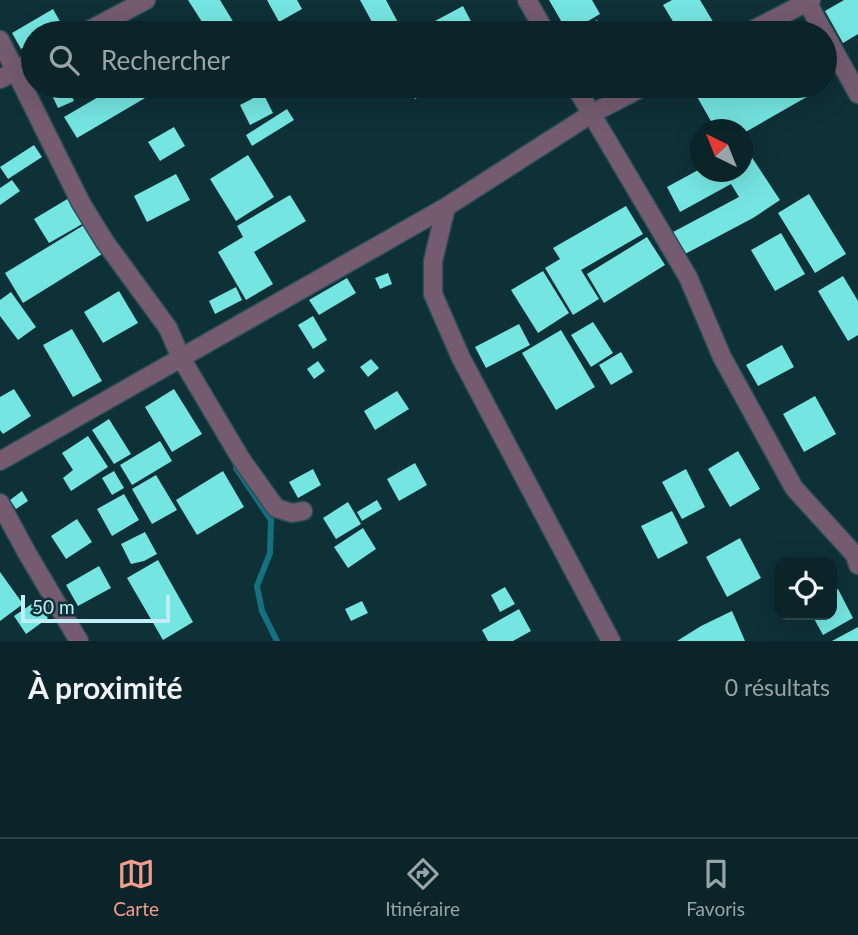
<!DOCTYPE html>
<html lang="fr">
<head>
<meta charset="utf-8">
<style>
  :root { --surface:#0a2429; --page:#183035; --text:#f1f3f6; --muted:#99a4a8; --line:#2a4146; --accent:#f49d8c }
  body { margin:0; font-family:Lato,sans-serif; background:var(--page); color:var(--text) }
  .controls { position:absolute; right:21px; bottom:21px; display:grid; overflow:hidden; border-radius:14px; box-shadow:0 7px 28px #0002 }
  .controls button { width:63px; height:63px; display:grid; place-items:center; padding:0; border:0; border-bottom:2px solid var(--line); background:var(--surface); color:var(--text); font:35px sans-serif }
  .compass { position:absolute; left:690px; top:119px; width:63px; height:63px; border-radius:50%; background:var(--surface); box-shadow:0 7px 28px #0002; rotate:317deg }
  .scale { position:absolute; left:21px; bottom:18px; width:149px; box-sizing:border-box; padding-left:7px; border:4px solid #bfeef8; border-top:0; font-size:19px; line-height:24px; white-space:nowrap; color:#bfeef8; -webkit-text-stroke:5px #0e3037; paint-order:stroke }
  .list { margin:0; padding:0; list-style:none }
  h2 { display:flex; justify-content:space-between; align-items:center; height:91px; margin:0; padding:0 28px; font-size:30px }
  h2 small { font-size:23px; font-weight:400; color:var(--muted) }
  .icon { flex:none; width:38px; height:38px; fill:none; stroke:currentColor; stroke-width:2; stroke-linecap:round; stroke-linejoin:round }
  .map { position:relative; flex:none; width:858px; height:641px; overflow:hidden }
  .search { position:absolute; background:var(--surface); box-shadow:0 7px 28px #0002; left:21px; right:21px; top:21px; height:77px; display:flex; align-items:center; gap:18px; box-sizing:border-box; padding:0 24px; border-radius:38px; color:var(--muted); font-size:26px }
  .sheet { height:196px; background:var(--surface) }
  nav { display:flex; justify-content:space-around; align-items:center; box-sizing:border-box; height:98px; border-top:2px solid var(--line); background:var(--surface); font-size:19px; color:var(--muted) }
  nav a { display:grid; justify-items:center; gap:4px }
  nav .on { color:var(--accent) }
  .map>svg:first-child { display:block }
</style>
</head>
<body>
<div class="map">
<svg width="858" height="641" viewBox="0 0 858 641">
  <rect width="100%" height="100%" fill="#0e3037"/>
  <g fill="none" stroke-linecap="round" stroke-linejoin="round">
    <path stroke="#157180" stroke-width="6" d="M236 468 271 520 270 553 257 586 262 611 277 641"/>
  </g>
  <path fill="#75e5e1" d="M188 0H220L240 33H209Z
    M267 0H297L302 9 279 22Z
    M360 0H386L402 30 397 33H378Z
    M549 0H592L600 14 568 33Z
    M672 0H700L718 30 712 33H680L663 5Z
    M844 0H858V34L843 43 825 11Z
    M463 6 477 33H425L422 28Z
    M53 9 62 25 47 33H33V41L21 49 12 33Z
    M597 20 605 33H575Z
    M61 86H67L74 101 58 108 50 91Z
    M117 86H155L157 91 77 138 64 117Z
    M407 86H438L415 99Z
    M697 86H712L713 87 715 86H826L742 134V130H716L692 88Z
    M263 93 273 113 250 125 240 105Z
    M287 109 294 120 252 146 246 135Z
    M174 127 185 146 160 161 148 142Z
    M34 145 42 157 8 179 0 167Z
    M248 155 274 197 236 221 210 179Z
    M751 156 780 200 753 218 685 254 673 232 739 197 731 184 680 212 667 187 700 169V172L727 173 742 172V162Z
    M176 174 190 200 147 222 134 196Z
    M12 180 20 191 0 205V188Z
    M809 194 846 254 815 273 778 213Z
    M290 195 306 221 254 252 273 284 246 300 218 252 243 237 237 226Z
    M69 198 84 223 49 243 34 219Z
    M626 206 643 234 581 270 599 299 573 315 545 268 560 259 553 248Z
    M84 225 102 254 23 303 5 273Z
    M781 233 805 274 775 291 751 250Z
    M647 237 665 265 604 303 587 274Z
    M543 271 569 313 538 333 511 290Z
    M388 273 392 284 380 289 375 278Z
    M843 276 858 301V335L848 341 818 291Z
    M347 278 356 293 319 315 309 300Z
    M236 287 242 300 215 314 209 301Z
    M119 291 138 323 103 343 84 312Z
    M11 292 36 327 18 340 0 316V300Z
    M313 316 327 340 313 349 298 325Z
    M593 322 613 353 591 367 571 335Z
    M519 324 530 345 486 368 475 347Z
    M72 329 102 381 73 397 43 345Z
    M561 330 595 387 556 410 522 353Z
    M782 345 794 367 758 386 746 365Z
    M621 352 633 372 611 385 599 365Z
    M371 359 379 368 368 377 360 367Z
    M318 361 325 371 314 379 307 369Z
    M14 389 31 416 3 434 0 430V397Z
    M174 389 202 434 172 452 145 407Z
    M397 391 409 409 375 430 364 411Z
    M815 396 836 434 804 452 783 414Z
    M109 419 131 454 114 464 92 430Z
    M88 436 108 467 71 491 63 478 73 470 62 453Z
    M160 441 172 461 132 485 120 465Z
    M738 451 760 489 730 507 708 469Z
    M415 463 427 485 399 501 387 479Z
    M313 469 321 485 298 498 289 482Z
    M686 469 705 507 682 519 662 482Z
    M114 471 124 488 112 495 102 478Z
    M223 471 244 507 197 535 176 500Z
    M156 475 177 510 152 524 132 489Z
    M22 491 28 501 16 509 10 500Z
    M124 494 139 520 112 536 97 509Z
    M377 500 382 509 362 521 357 512Z
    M348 502 361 524 336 539 323 518Z
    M672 511 688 543 658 559 641 526Z
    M77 519 92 542 66 559 51 536Z
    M363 528 376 549 348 568 334 547Z
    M145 532 157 554 144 561 131 564 121 544Z
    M740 538 761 578 727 597 706 557Z
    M158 560 193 622 163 640 127 578Z
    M99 566 111 588 78 606 66 585Z
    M0 572 23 604 0 621Z
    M505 587 515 604 500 612 491 595Z
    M838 589 853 618 823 635 812 615H832V592Z
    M36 601 48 618 26 634 14 616Z
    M362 601 368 613 351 621 345 609Z
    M519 609 531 631 513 641H488L482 630Z
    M732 611 745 641H677L701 626Z
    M858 627V641H832Z"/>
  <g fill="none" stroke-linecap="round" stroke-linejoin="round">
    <defs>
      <path id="minor" d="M527 0 546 33
        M806 0 824 33
        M84 33 146 0
        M747 33 811 0
        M825 34 858 94
        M0 40 81 203 105 242 168 328 181 358 241 459 276 508 292 513 303 511
        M0 79 33 61
        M575 86 688 277 722 357 794 488 855 555 858 565
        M446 207 433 261V294L461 358 611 641
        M0 461 446 207 591 114 645 86
        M0 503 27 553 79 641"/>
    </defs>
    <use href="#minor" stroke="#2a4e56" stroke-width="21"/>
    <use href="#minor" stroke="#745b70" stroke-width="18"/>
  </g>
</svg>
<div class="controls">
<button><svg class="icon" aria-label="locate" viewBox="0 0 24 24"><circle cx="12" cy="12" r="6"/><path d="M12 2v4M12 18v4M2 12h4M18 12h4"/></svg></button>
</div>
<svg class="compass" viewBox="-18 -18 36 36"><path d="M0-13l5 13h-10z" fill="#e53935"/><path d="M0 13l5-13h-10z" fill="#99a4a8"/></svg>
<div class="scale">50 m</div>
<div class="search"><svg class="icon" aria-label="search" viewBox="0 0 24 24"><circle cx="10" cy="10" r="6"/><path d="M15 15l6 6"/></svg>Rechercher</div>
</div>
<section class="sheet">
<h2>À proximité<small>0 résultats</small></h2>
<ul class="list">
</ul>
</section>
<nav>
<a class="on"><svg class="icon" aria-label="map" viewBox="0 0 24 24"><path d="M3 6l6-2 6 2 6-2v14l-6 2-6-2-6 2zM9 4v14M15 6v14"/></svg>Carte</a>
<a><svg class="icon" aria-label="directions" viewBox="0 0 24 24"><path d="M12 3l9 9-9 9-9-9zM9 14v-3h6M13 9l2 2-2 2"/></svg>Itinéraire</a>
<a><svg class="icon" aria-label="saved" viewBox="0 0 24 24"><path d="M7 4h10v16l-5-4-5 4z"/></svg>Favoris</a>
</nav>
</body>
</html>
